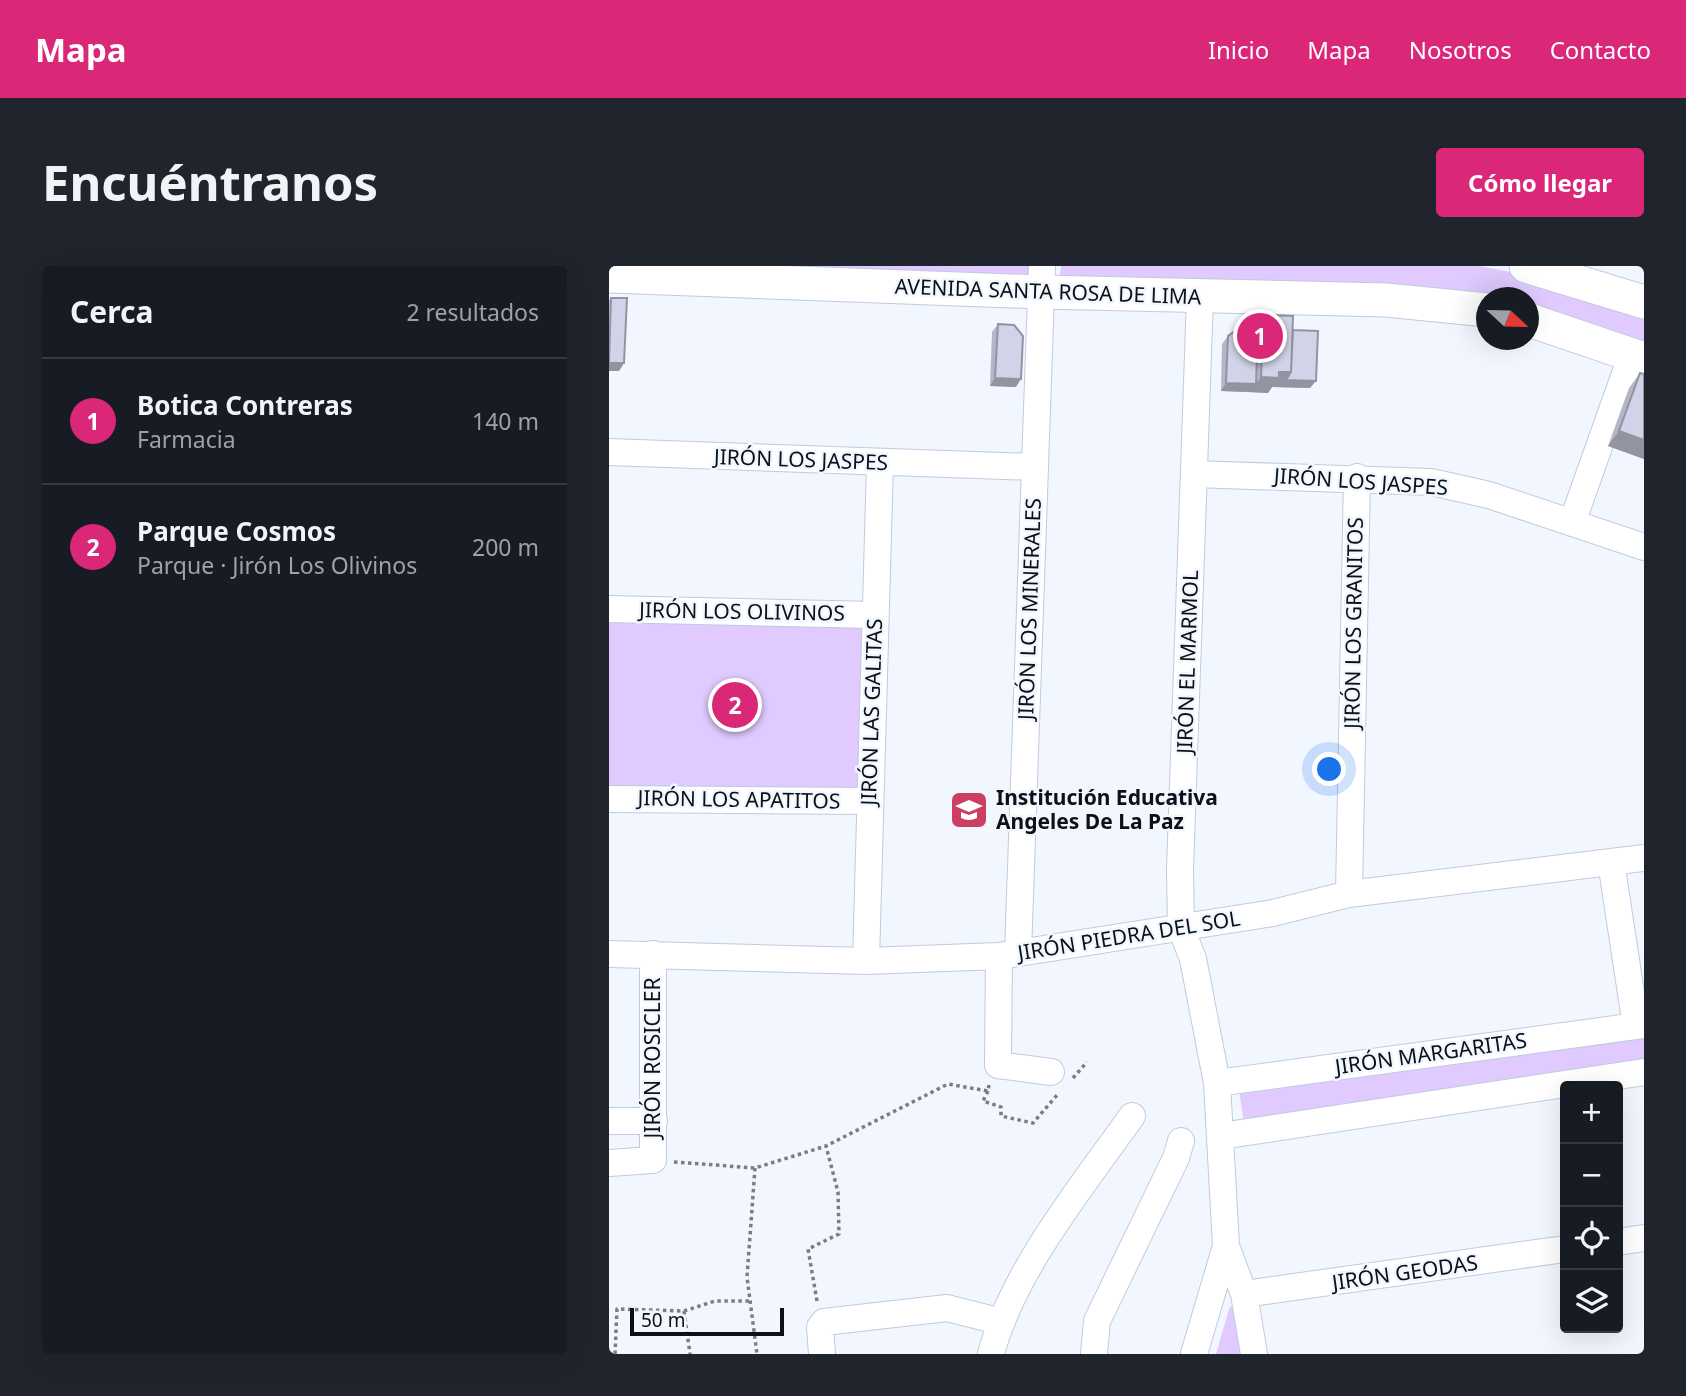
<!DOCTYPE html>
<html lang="es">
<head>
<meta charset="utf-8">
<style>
  :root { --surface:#171b24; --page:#20242c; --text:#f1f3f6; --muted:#9ea1a6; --line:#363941; --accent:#db2777 }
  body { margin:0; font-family:"Noto Sans",sans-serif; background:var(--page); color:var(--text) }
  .controls { position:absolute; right:21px; bottom:21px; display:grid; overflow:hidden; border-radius:7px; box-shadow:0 7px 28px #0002 }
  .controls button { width:63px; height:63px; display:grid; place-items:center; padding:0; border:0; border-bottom:2px solid var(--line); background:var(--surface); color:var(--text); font:35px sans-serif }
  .compass { position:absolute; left:867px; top:21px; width:63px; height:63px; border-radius:50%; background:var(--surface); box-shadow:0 7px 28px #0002; rotate:112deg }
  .scale { position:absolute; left:21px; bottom:18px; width:154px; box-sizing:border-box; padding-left:7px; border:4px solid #0c1017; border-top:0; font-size:19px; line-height:24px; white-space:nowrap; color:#0c1017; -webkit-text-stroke:5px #f2f7ff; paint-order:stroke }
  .you { position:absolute; left:721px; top:504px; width:24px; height:24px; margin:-18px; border:5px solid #fff; border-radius:50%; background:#1a73e8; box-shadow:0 0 0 10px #1a73e833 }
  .badge { display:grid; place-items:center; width:46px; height:46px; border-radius:50%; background:var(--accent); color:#fff; font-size:23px; font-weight:700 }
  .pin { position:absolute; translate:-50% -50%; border:4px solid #fff; box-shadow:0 2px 7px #0006 }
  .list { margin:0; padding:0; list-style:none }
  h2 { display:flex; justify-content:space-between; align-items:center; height:91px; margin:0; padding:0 28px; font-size:30px }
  h2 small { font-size:23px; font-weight:400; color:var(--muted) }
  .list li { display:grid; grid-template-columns:46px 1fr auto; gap:21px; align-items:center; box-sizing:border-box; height:126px; padding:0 28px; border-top:2px solid var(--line) }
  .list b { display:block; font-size:26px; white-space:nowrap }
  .list p { margin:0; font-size:23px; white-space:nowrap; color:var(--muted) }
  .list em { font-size:23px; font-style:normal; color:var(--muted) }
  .icon { flex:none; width:38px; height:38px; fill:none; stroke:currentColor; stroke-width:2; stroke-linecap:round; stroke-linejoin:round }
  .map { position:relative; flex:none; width:1035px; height:1088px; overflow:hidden; border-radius:7px }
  header { display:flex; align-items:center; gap:42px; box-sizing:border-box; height:98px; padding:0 35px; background:var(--accent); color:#fff }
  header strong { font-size:33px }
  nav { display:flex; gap:38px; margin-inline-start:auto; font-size:24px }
  .intro { display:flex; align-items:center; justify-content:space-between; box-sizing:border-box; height:168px; padding:0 42px }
  h1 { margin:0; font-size:49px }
  .button { padding:18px 32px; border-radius:7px; background:var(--accent); color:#fff; font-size:24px; font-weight:700 }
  main { display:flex; gap:42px; padding:0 42px }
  aside { flex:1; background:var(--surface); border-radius:7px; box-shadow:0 7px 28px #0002 }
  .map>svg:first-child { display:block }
</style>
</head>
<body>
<header>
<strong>Mapa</strong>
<nav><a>Inicio</a><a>Mapa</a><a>Nosotros</a><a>Contacto</a></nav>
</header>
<div class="intro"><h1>Encuéntranos</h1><a class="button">Cómo llegar</a></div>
<main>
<aside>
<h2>Cerca<small>2 resultados</small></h2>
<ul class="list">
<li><span class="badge">1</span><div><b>Botica Contreras</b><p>Farmacia</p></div><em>140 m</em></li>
<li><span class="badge">2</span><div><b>Parque Cosmos</b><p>Parque · Jirón Los Olivinos</p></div><em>200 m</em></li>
</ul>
</aside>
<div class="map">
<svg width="1035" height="1088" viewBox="0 0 1035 1088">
  <rect width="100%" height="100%" fill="#f2f7ff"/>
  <path fill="#e0caff" d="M0 0H423V16Z
    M452 0H871L916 9 1035 47V84L920 46V32L450 13Z
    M0 354 254 357 248 525 0 521Z
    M1035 766V799L635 856 630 825Z
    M626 1035 640 1088H607L620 1043Z"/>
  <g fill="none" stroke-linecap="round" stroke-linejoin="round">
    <defs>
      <path id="minor" d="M591 31 571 604 572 662 584 693 608 817 617 980 635 1028 645 1088
        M0 186 426 201
        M585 208 822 216 880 229 1035 281
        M963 257 1023 88
        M0 343 266 349
        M0 533 259 535
        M1002 596 1027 760
        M740 628 748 211
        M409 687 433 0
        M0 688 257 695 390 690 664 647 740 628 1035 592
        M390 690 389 799 442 806
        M257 695 271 197
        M608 817 1035 759
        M0 855H45
        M612 870 1035 806
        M0 897 44 894V688
        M1009 976 1035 972
        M635 1028 956 983
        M213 1088 211 1061 215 1056 338 1042 393 1056
        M382 1088C403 1006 474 919 523 850
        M485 1088 488 1055 567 892 572 875
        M585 1088 617 980"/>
      <path id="major" d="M917 0 1035 36
        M0 10 432 26 777 34 878 44
        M920 54 1035 93"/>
    </defs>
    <use href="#minor" stroke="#bfcbde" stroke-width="28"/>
    <use href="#major" stroke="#bfcbde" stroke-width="35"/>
    <path stroke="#797e85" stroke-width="3.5" stroke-dasharray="3.5 3.5" stroke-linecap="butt" d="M464 812 478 796
      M379 825 374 835 392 841V850L424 857 449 828
      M65 896 146 902 217 880
      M146 902 138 1011 148 1088
      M208 1035 199 983 230 968 229 926 217 880 339 818 379 825 380 819
      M75 1045 81 1088
      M6 1088 8 1043 75 1045 106 1035H141"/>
    <use href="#minor" stroke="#fff" stroke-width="26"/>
    <use href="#major" stroke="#fff" stroke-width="33"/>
  </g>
  <path fill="#b4b5c8" d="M2 32 15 97 10 105H0V35Z
    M654 49 684 64 701 122 663 121 659 127 612 125 613 78 619 70 645 63Z
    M389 58 407 121 381 120 383 66Z
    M1031 107 1035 108V193L999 180 1020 122Z"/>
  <path fill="#9294a2" d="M0 97H15L10 105H0Z
    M670 106H682L707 115 701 122 663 121 659 127 641 126 652 111Z
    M386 112 412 113 407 121 381 120Z
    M617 117 647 118 641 126 612 125Z
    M1010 165 1035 174V193L999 180Z"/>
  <path fill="#d1d3e8" stroke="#9294a2" stroke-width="2" d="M2 32H18L15 97H0Z
    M654 49 684 50 682 106H670V112L652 111Z
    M389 58 405 59 414 70 412 113 386 112Z
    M630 62 649 63 647 118 617 117 619 70Z
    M684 64 709 65 707 115 677 114 682 106Z
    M1031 107 1035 108V174L1010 165Z"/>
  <defs>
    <symbol id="school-square" viewBox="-11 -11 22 22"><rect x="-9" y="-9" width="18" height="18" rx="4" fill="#cd3e63" stroke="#f2f7ff"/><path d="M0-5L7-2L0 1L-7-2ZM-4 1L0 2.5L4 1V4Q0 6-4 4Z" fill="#fff"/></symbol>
  </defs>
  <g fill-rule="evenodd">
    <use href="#school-square" x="338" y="522" width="44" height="44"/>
  </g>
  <g text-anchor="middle" stroke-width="5" stroke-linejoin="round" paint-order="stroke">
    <g font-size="21" fill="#0c1017" stroke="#f2f7ff">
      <text transform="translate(439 26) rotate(2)" y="7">AVENIDA SANTA ROSA DE LIMA</text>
      <text transform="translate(192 194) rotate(2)" y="7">JIRÓN LOS JASPES</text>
      <text transform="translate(752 216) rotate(4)" y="7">JIRÓN LOS JASPES</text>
      <text transform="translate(421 343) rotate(-88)" y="7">JIRÓN LOS MINERALES</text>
      <text transform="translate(133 346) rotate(1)" y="7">JIRÓN LOS OLIVINOS</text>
      <text transform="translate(745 357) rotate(-89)" y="7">JIRÓN LOS GRANITOS</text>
      <text transform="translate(579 396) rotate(-88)" y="7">JIRÓN EL MARMOL</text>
      <text transform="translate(263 446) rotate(-88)" y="7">JIRÓN LAS GALITAS</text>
      <text transform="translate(130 534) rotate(1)" y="7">JIRÓN LOS APATITOS</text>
      <text transform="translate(520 670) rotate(-9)" y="7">JIRÓN PIEDRA DEL SOL</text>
      <text transform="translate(822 788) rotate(-8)" y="7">JIRÓN MARGARITAS</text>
      <text transform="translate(44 792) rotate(-90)" y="7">JIRÓN ROSICLER</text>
      <text transform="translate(796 1007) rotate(-8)" y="7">JIRÓN GEODAS</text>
    </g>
    <g font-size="21" font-weight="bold" fill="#0c1017" stroke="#f2f7ff" text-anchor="start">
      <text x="387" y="539">Institución Educativa<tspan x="387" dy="24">Angeles De La Paz</tspan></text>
    </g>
  </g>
</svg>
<div class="controls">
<button>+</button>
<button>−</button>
<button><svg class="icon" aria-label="locate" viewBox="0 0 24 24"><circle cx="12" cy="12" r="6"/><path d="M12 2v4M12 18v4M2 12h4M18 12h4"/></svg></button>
<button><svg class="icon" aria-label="layers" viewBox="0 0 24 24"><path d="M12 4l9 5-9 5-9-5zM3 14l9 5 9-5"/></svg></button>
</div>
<svg class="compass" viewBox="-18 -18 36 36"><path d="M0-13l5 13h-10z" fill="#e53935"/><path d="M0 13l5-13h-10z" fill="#9ea1a6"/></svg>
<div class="scale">50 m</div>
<div class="you"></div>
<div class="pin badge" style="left:651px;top:70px">1</div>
<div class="pin badge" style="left:126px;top:439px">2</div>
</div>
</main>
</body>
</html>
